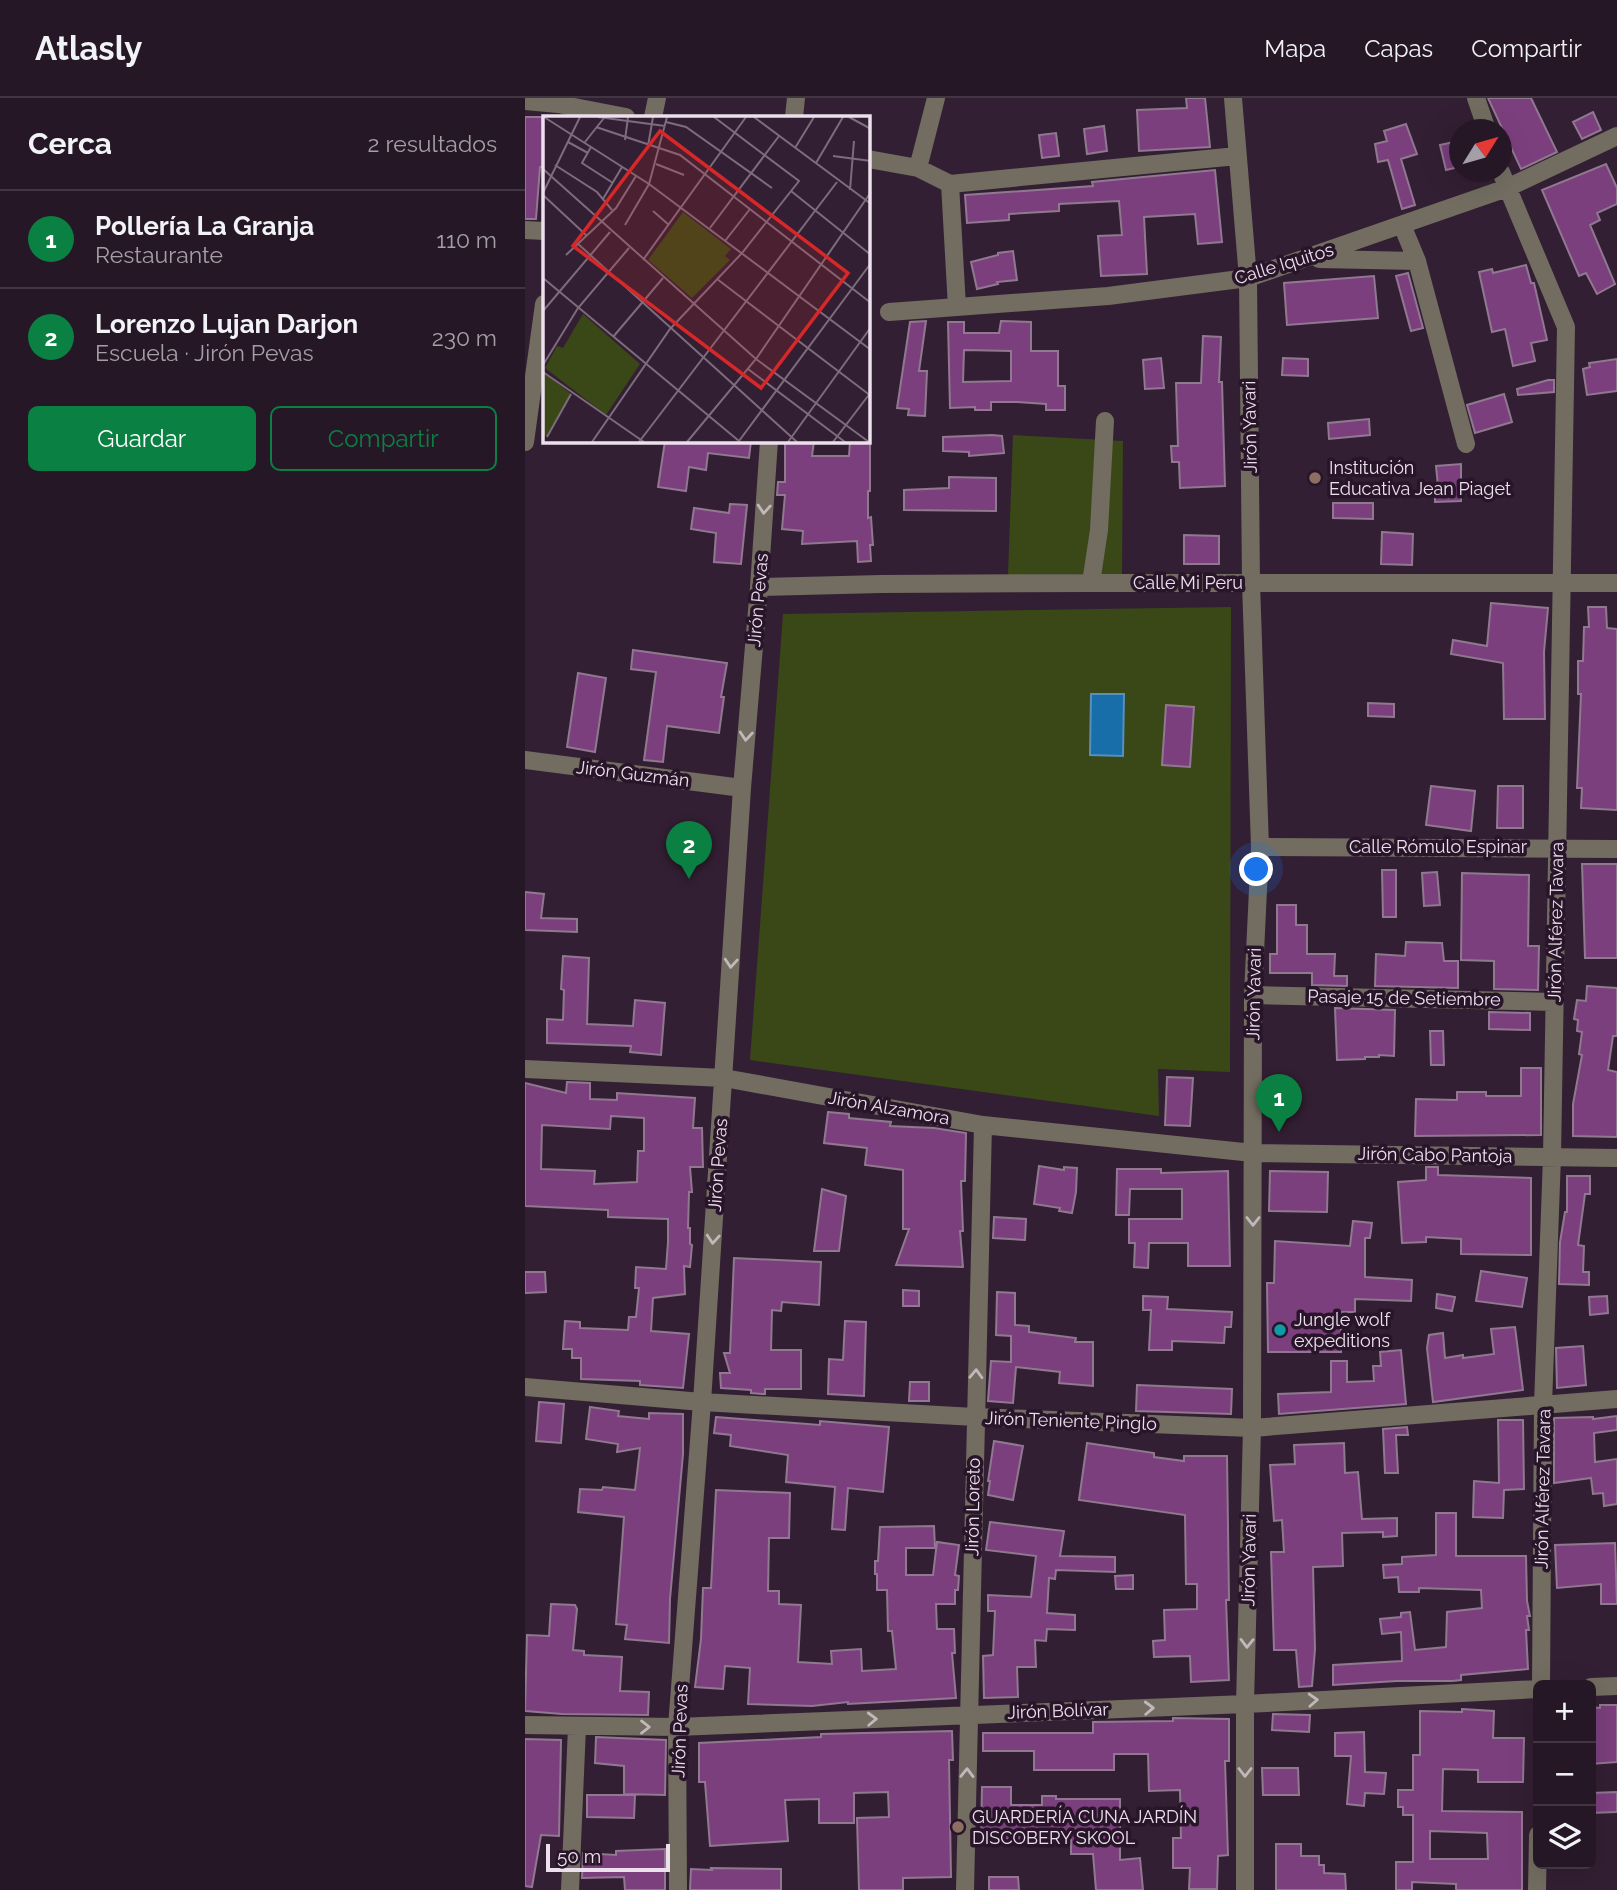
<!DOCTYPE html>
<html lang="es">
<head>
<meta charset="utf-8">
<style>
  :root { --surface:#261726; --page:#2e202e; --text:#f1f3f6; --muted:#a49fa7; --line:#423643; --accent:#0b8043 }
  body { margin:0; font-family:Raleway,sans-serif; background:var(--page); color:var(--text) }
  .controls { position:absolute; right:21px; bottom:21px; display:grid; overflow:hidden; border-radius:10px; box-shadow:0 7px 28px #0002 }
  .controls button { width:63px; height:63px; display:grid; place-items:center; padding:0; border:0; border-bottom:2px solid var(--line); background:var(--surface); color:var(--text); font:35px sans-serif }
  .compass { position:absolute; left:924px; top:21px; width:63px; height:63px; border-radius:50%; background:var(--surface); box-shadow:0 7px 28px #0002; rotate:53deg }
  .scale { position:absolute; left:21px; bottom:18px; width:124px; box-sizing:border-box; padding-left:7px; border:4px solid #ede0ed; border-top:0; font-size:19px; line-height:24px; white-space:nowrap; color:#ede0ed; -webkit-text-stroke:5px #281529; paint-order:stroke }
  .you { position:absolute; left:732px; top:772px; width:24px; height:24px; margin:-18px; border:5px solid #fff; border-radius:50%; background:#1a73e8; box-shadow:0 0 0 10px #1a73e833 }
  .badge { display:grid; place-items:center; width:46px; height:46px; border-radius:50%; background:var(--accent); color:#fff; font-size:23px; font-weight:700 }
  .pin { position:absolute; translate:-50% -58px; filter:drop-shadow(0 2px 4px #0008) }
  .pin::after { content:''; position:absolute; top:37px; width:24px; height:21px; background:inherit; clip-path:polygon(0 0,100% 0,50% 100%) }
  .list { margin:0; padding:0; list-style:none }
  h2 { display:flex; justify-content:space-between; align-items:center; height:91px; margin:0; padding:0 28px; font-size:30px }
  h2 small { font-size:23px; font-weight:400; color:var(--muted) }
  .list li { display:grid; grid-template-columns:46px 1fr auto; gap:21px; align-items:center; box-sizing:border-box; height:98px; padding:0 28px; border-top:2px solid var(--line) }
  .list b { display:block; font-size:26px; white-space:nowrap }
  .list p { margin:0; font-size:23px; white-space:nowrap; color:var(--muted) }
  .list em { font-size:23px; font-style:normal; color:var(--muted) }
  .actions { display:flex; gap:14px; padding:21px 28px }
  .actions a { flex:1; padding:16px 0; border:2px solid var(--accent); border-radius:10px; text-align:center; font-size:24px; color:var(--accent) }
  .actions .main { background:var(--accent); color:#fff }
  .icon { flex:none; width:38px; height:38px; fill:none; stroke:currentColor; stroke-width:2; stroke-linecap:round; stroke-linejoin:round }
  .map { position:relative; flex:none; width:1092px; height:1792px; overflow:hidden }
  header { display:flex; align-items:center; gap:42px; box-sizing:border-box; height:98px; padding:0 35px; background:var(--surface); border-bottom:2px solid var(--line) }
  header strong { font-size:33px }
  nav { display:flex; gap:38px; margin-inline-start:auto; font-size:24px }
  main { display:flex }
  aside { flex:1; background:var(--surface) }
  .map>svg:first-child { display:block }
</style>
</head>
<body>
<header>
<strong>Atlasly</strong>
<nav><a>Mapa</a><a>Capas</a><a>Compartir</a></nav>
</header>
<main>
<aside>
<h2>Cerca<small>2 resultados</small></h2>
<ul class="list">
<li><span class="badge">1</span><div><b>Pollería La Granja</b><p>Restaurante</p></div><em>110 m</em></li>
<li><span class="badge">2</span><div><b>Lorenzo Lujan Darjon</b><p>Escuela · Jirón Pevas</p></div><em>230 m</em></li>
</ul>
<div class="actions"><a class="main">Guardar</a><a>Compartir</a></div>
</aside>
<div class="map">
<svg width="1092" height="1792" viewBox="0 0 1092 1792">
  <rect width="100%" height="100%" fill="#331f33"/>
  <path fill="#3a4818" d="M488 337 598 343 597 476 483 477Z
    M706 509 705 974 633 971 634 1018 225 962 258 516Z"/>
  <path fill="#176ea8" stroke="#5790bd" stroke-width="2" d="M566 596H599L598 658 565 657Z"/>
  <path fill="#7b3f7d" stroke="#907890" stroke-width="2" fill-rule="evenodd" d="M661 0H680L685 49 614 53 612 12 662 10Z
    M963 0H1006L1032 54 996 71Z
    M1068 14 1076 32 1057 41 1048 24Z
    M0 19H17L19 36V69H15L11 121H0Z
    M881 26 892 56 876 61 890 107 877 111 863 62 853 64 850 46 862 43 859 33Z
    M579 28 582 53 562 56 559 31Z
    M531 35 534 58 517 60 514 37Z
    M933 43 934 69 921 72 915 47Z
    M1081 66 1092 90V106L1072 115 1075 122 1065 127 1090 186 1072 196 1061 175 1054 178 1017 92Z
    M690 72 697 144 673 146 670 116 619 119 622 176 576 178 573 138 597 137 594 103 534 106V113L484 116V122L442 125 440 97 568 88 567 84Z
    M488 153 492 182 472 184 473 186 452 191 446 164 473 157V155Z
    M1001 167 1006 185H1009L1022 242 1006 245 1010 263 988 268 980 231 967 234 954 174 967 171 968 175Z
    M883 175 898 230 886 233 871 178Z
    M849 178 853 220 762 227 759 185Z
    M401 223 394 273H402L400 318 383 317 384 311 372 310 385 224Z
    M476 223 506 224V253H533V288H540V312H521V306L492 304H466V312H450V309L425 310 423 224H439V235H474ZM439 252 486 253V283L438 284Z
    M678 238 696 239 694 284H697L700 388 655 390 654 364H647L646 348H653L651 285H676Z
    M636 260 639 290 620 291 618 262Z
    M758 260 783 261V278L757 277Z
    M1092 261V293L1062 297 1058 271 1065 269 1064 265Z
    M1023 282H1029V294L993 297 992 291Z
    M979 296 987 324 950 335 942 307Z
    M844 321 845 337 804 341 803 325Z
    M467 337 477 338 479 355 444 358V354L418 353V339Z
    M140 343H226L224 360 183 355 181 372 164 369 161 393 133 389Z
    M260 343H289L287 358H324L325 343H345V393H343V420L346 419 348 447H345L346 463 333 464 332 443 277 446 278 433 257 431 260 397H252L253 384H260Z
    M936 366V403L910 404V388H913L911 368Z
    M424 379 471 380V413L379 412V392L424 390Z
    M808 405H848V421L808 420Z
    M205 406 222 407 216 466 189 464 191 435 166 431 169 410 204 415Z
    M857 434 888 436 887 467 856 466Z
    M659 437 694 438V466H659Z
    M966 505 1023 510 1019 554 1020 621H979L978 565 926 556 928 542 962 548Z
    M1063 509H1081L1082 530 1092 531V712L1056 710 1057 690H1052L1056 596H1053V563H1058L1059 529H1064Z
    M108 552 202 565 196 599H199L194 635 142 628 138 664 119 662 131 574 106 571Z
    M53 575 81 580 70 654 42 649Z
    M843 605 869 606V619L843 618Z
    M641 607 669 609 665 669 637 667Z
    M906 688 950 693 946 733 901 727Z
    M973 688H998V730H972Z
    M1057 766H1092V860H1060Z
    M857 772H871V819H858Z
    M912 774 915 807 899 808 897 775Z
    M937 775 1004 777 1003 848H1014L1013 892 969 891V863L936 862Z
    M0 794 19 796 16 820 52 821V834L0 832Z
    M752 807H771V827H782V856H810L809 878H822V888L787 887V875H745V856H752Z
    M881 844 917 845 919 863H933V890L850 888 851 856 880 858Z
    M38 858 64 860 62 926 108 928 110 902 140 905 136 957 105 954 106 948 22 945V921L38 922 39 892 36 891Z
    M1062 888 1092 890V938H1088L1083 972 1092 974V1039L1048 1038V1006L1057 957 1054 956 1057 934 1052 933 1053 922 1049 921 1052 902 1061 903Z
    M810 910 870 912 869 958 854 957V959H840V961L812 962Z
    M964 914 1005 915V932L964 931Z
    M905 933H918L919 967H906Z
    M996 970H1016V1037L890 1038 891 1001 932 1002V994H961V998H996Z
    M642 979 668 980 665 1028 640 1027Z
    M42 984 65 985V1001L92 1002V995L170 1000 168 1030H177L178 1069H165L167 1094H164L163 1130H165V1146L167 1147 165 1169 159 1168 160 1196 128 1200 126 1233 164 1236 158 1290 115 1287V1283L56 1281V1260H47V1251H38L40 1223 55 1224V1230L103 1232 104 1219H111L114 1190H110L111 1169 141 1171 143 1144V1121L83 1119V1112L0 1108V985L41 995ZM86 1018 119 1020V1053H113L112 1084 69 1086 70 1073 16 1071 17 1027 85 1031Z
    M303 1014 324 1016V1020L366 1024 365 1028 409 1030 441 1035 440 1083H436L438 1133H435L438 1169 371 1167 384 1131H378V1072L340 1067 342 1050 299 1045Z
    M514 1068 539 1072V1069L552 1070 551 1094 547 1115 534 1113 535 1110 509 1106Z
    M901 1069H913V1077L1006 1080V1157L936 1156V1141L901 1139V1144L877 1145 873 1084 901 1082Z
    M592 1071H636V1075L703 1073 705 1168H663V1145H624L623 1170 609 1169 610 1145H604V1121H657V1091H605L604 1117H591Z
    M745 1073 803 1074 802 1114 744 1113Z
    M1042 1078H1065V1096H1060L1053 1147 1059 1148 1058 1174H1064V1187L1034 1186 1035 1144 1040 1114H1042Z
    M297 1091 321 1098 314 1153H289Z
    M469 1119 501 1121 500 1142 468 1140Z
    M828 1123 847 1125 845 1140H840V1179L887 1182 886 1203 830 1201V1214H816V1254H743L742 1185H749L750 1143 825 1148Z
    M209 1160 296 1164 294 1207 257 1204 256 1213 247 1212 246 1252H276V1291H240V1296H237L226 1295V1292L196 1290 195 1275H205L199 1255H205Z
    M956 1173 1002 1180 997 1209 951 1203Z
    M0 1174H20L21 1194 0 1195Z
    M378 1192 394 1193V1208H378Z
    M472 1194 490 1195V1227L504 1228V1234L551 1240 550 1244H568V1288L534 1285 535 1274 491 1269 488 1305 463 1303 466 1263 486 1264V1238L471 1237Z
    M912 1196 930 1199 927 1213 911 1210Z
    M618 1198 643 1199 642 1211 707 1214 706 1229H700L699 1245 647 1243V1252H624L626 1212H618Z
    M1082 1198 1083 1215 1065 1217 1064 1199Z
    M320 1223 341 1224 339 1298 303 1296 304 1261 318 1262Z
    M990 1229 998 1292 908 1304 902 1250 904 1237 918 1235 920 1260 938 1257V1260L969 1256 966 1231Z
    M1058 1248 1061 1287 1032 1290 1031 1250Z
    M876 1252 881 1306 754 1316 753 1296 806 1294V1263H822V1284L849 1283 848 1268H856L855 1254Z
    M385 1284H404V1303H384Z
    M612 1287 707 1291 706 1316 611 1313Z
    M14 1304 39 1306 36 1345 11 1343Z
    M65 1309 94 1313 93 1318 124 1321V1315L158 1316V1356L145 1501 144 1545 100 1541 102 1527 91 1526 99 1419 53 1414 55 1391 77 1392 78 1389 110 1392 115 1350 92 1354 93 1346 61 1341Z
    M1092 1318V1332L1069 1335 1070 1364 1092 1361V1406L1079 1408 1078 1395 1068 1396 1066 1380 1029 1385V1320L1068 1319V1321Z
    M191 1319 295 1327V1323L364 1329 358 1394 323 1390 320 1432 307 1431 310 1389 261 1384 263 1357 205 1348 206 1337 189 1335Z
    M973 1322H998L999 1391 979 1392 978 1420 948 1419 949 1383 974 1385Z
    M882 1329 883 1337H871L873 1375H860L858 1331Z
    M469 1343 498 1348 488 1402 463 1397 465 1383H463Z
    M562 1345 629 1355V1359L659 1363V1358H702L704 1502H701L704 1582 666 1584 665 1558 629 1559 628 1543 640 1542 639 1512 672 1511V1486H661L660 1417 554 1402Z
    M819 1345 820 1375 833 1374 837 1421 872 1420V1438L858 1439V1434L817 1435 818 1468 788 1469 790 1551 787 1588 774 1589 771 1552H749L746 1454H759L757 1422 749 1423 745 1367 770 1366 769 1347Z
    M191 1392 265 1395 264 1440H244L243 1493H254V1506L276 1507 273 1564 307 1566 306 1553 336 1551 337 1573 371 1571 367 1533H363L362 1492H352V1476H350V1463H353L355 1429 409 1428 410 1450H381V1477H408L412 1444 434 1447 430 1477 434 1478 433 1492H430V1506H411L412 1531H429L430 1555H427L431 1600 323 1606V1604L287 1608 223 1606 225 1570 200 1568 198 1591 170 1589 176 1541 178 1490H186Z
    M911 1415H931V1458H1001L1002 1503 1005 1518H1002L1004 1532H1001L1003 1571 936 1577V1582L927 1583H872L808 1587V1567L877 1563 876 1534 857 1536 855 1521 876 1519V1515L885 1514 890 1552 921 1549 922 1514 957 1510 956 1492 894 1490V1494H874L873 1479 859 1480 858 1467 877 1466V1459L911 1457Z
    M465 1424 539 1433 535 1458 590 1459V1474L531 1472 530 1481 524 1480 522 1515 550 1517V1532L522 1531 521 1543 510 1542 511 1569H492L493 1599 459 1600 458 1558 468 1557 470 1513H463V1497L506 1499 511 1458 461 1452Z
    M1090 1445 1092 1506H1076V1486L1032 1490 1030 1447Z
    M608 1477V1491H591L590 1478Z
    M26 1506 50 1507 52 1511 48 1552 59 1553V1557L97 1559 95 1593 124 1594 123 1617 37 1616 0 1613 2 1537 24 1538Z
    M1075 1607H1092V1664L1066 1666V1609L1075 1610Z
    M937 1611 969 1613 968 1640H999L998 1684H953V1672L918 1671 917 1713 997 1714V1792H931V1786L887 1784V1792H871V1764H888V1717H878V1709H873V1692H888V1657H895V1613L937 1614ZM905 1733 962 1735 963 1761H905Z
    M748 1616 785 1617 784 1634 747 1632Z
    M648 1620 704 1621V1663H700L703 1757 693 1758 692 1791H664L665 1770H648V1740H656L655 1692 624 1693 623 1656H589V1672H509V1653H458V1635H568V1624L648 1623Z
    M427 1633 428 1662H424L426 1779 378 1780V1792H334L332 1720 364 1719 363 1694 329 1695V1725H294V1701L260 1702 263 1743 185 1748 180 1684H174V1645L296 1639V1636Z
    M839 1634 840 1674 861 1675 859 1696 840 1695 839 1708 822 1706 826 1658H810V1635Z
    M71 1639 141 1642 140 1697 99 1696V1668L70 1665Z
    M0 1641 36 1642 34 1738 16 1737 7 1789 0 1788Z
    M737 1670H773L774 1697H738Z
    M457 1689H486V1707H517V1698H531V1701H595V1762L615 1760 618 1792H571L568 1756H546V1742L456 1741Z
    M1092 1694V1714L1066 1715V1695Z
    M62 1697H110L109 1720 62 1719Z
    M751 1746H776V1758H794V1767H799V1775L820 1776 821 1792H751Z
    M140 1751V1792H100L99 1779 57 1780 58 1755 91 1757V1753Z
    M186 1770 256 1771V1792H165L166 1771 187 1772Z
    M464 1779H493L494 1792H464Z"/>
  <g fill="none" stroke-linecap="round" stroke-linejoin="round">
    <path stroke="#726d60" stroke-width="18" d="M708 0 723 180 726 485 735 749 728 897 727 1330 720 1606V1792
      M951 0 962 32
      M0 3 33 6 101 19
      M128 19 132 0
      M269 19 271 0
      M343 61 393 70 425 86 712 58
      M393 70 411 0
      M976 74 1041 229 1027 1058 1018 1307 1016 1587
      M425 86 432 209
      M877 127 892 163 941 346
      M0 132 19 133
      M794 161 892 163
      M364 214 583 198 723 180 982 90 1092 38
      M0 344 19 206
      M566 485 574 432 580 323
      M234 489 356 486 566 485H1092
      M0 662 217 690
      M735 749 1092 751
      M728 897 1029 904
      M0 971 199 980 458 1027 728 1055 1092 1060
      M0 1289 177 1304 450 1319 727 1330 1092 1301
      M1066 1589 1092 1588
      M0 1627 152 1629 720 1606 1013 1591
      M45 1792 52 1629
      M153 1792 152 1629 177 1304 217 690 234 489 244 343
      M440 1792 458 1027
      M1012 1792 1013 1737"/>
  </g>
  <defs><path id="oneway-chevron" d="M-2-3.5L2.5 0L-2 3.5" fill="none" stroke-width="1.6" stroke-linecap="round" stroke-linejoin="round" transform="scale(1.75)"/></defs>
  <g stroke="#c2b8bc">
    <use href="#oneway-chevron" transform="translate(239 411) rotate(94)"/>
    <use href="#oneway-chevron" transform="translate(221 638) rotate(95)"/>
    <use href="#oneway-chevron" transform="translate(206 865) rotate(94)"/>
    <use href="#oneway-chevron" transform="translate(728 1123) rotate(90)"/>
    <use href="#oneway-chevron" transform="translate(188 1141) rotate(94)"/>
    <use href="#oneway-chevron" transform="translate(451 1276) rotate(-88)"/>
    <use href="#oneway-chevron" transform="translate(722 1545) rotate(91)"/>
    <use href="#oneway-chevron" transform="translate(788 1602) rotate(-3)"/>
    <use href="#oneway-chevron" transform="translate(624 1610) rotate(-2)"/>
    <use href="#oneway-chevron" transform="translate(347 1621) rotate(-2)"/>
    <use href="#oneway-chevron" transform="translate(120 1629)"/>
    <use href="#oneway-chevron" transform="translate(720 1674) rotate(90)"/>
    <use href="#oneway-chevron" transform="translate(442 1675) rotate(-89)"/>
  </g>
  <g fill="#8d6e63" stroke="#281529" stroke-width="2.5">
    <circle cx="790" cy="380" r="7"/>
    <circle cx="433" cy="1729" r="7"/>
  </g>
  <circle fill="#0f9aa8" stroke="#281529" stroke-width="2.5" cx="755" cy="1232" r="7"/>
  <g text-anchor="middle" stroke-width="7" stroke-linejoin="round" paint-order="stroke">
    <g font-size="18" fill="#ede0ed" stroke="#281529">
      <text transform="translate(759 166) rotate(-17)" y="6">Calle Iquitos</text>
      <text transform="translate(725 329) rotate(-91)" y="6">Jirón Yavari</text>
      <text x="663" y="491">Calle Mi Peru</text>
      <text transform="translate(233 502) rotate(-85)" y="6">Jirón Pevas</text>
      <text transform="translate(108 676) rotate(7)" y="6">Jirón Guzmán</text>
      <text x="913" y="755">Calle Rómulo Espinar</text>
      <text transform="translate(1031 824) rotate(-89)" y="6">Jirón Alférez Tavara</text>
      <text transform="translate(729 896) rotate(-89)" y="6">Jirón Yavari</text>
      <text transform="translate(879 900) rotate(1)" y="6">Pasaje 15 de Setiembre</text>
      <text transform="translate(364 1010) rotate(10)" y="6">Jirón Alzamora</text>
      <text transform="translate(910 1057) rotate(1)" y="6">Jirón Cabo Pantoja</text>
      <text transform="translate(193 1067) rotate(-86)" y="6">Jirón Pevas</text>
      <text transform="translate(546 1323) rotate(2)" y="6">Jirón Teniente Pinglo</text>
      <text transform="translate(1018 1391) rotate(-89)" y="6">Jirón Alférez Tavara</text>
      <text transform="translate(448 1409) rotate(-89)" y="6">Jirón Loreto</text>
      <text transform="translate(724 1462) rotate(-89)" y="6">Jirón Yavari</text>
      <text transform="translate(533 1613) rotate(-2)" y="6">Jirón Bolívar</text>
      <text transform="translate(155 1633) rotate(-88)" y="6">Jirón Pevas</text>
    </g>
    <g font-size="18" fill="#ede0ed" stroke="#281529" text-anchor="start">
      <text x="804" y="376">Institución<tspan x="804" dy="21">Educativa Jean Piaget</tspan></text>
      <text x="769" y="1228">Jungle wolf<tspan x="769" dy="21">expeditions</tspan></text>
      <text x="447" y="1725">GUARDERÍA CUNA JARDÍN<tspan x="447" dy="21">DISCOBERY SKOOL</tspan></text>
    </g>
  </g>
  <g transform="translate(18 18)">
    <rect width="327" height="327" fill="#331f33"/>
    <path d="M140 96 188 133 182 140 187 144 149 182 105 144ZM40 198 97 248 63 299 2 252 14 230 20 232ZM0 256 28 278 4 321 0 318Z" fill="#3a4818"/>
    <path fill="none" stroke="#7d6c7d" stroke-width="2" d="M1 1 106 68 328 234M55 1 122 10M211 1 328 88M306 1 328 13M123 6 143 11 229 72M53 11 137 39 328 187M82 24 85 1M25 26 45 37M42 26 61 2M105 30 110 1M48 31 39 47 70 67M252 32 271 1M290 40 328 45M273 47 300 1M113 48 141 59M12 49 54 76 69 94M0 53 213 243 326 326M307 74 311 25M248 75 328 139M0 77 37 1M0 79 43 119M60 83 79 51M110 95 126 109M82 109 106 68 124 1M167 112 236 20M182 125 207 93M34 127 254 326M23 139 73 92 93 60M100 144 203 1M0 162 196 325M174 163 328 280M0 195 67 116M70 221 120 162M0 249 35 192 86 132M205 253 302 326M0 256 101 326M4 321 28 278M196 325 328 147M49 326 127 213 199 137 256 65 171 1M96 326 294 66M144 326 213 243 328 76M245 326 328 211M290 326 328 276"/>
    <path fill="#d62828" fill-opacity="0.15" stroke="#d62828" stroke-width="3.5" d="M117 15 305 157 218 272 30 130Z"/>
    <rect width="327" height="327" fill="none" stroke="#ede0ed" stroke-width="3.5"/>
  </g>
</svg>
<div class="controls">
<button>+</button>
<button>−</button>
<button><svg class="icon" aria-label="layers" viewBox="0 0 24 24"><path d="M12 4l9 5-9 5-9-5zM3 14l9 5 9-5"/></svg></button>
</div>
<svg class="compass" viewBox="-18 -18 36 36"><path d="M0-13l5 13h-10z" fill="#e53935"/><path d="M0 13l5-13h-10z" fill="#a49fa7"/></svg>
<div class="scale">50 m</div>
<div class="you"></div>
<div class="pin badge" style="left:754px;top:1034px">1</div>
<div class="pin badge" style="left:164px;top:781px">2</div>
</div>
</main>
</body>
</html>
